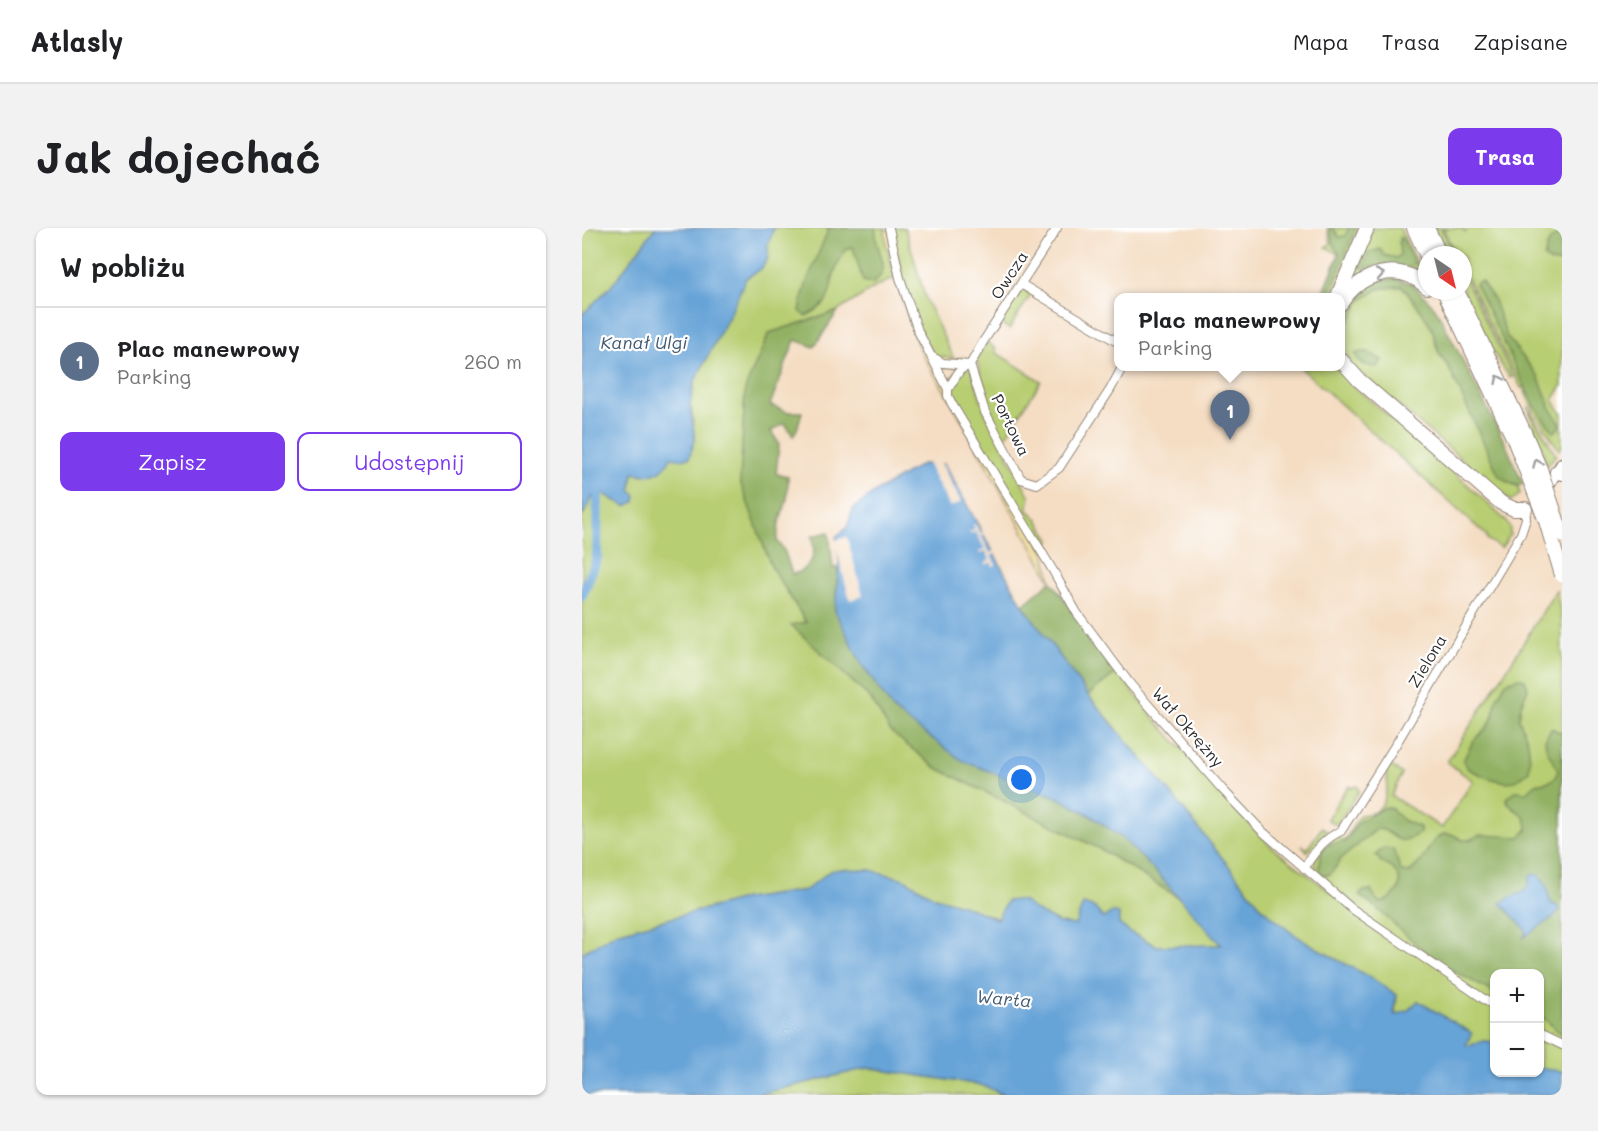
<!DOCTYPE html>
<html lang="pl">
<head>
<meta charset="utf-8">
<style>
  :root { --surface:#fff; --page:#f2f2f2; --text:#202124; --muted:#757577; --line:#e0e0e0; --accent:#7c3aed }
  body { margin:0; font-family:Mali,sans-serif; background:var(--page); color:var(--text) }
  .controls { position:absolute; right:18px; bottom:18px; display:grid; overflow:hidden; border-radius:12px; box-shadow:0 2px 4px #0004 }
  .controls button { width:54px; height:54px; display:grid; place-items:center; padding:0; border:0; border-bottom:2px solid var(--line); background:var(--surface); color:var(--text); font:30px sans-serif }
  .compass { position:absolute; left:836px; top:18px; width:54px; height:54px; border-radius:50%; background:var(--surface); box-shadow:0 2px 4px #0004; rotate:145deg }
  .you { position:absolute; left:440px; top:552px; width:21px; height:21px; margin:-15px; border:4px solid #fff; border-radius:50%; background:#1a73e8; box-shadow:0 0 0 9px #1a73e833 }
  .badge { display:grid; place-items:center; width:39px; height:39px; border-radius:50%; background:var(--accent); color:#fff; font-size:20px; font-weight:700 }
  .pin { position:absolute; translate:-50% -50px; filter:drop-shadow(0 2px 3px #0008) }
  .pin::after { content:''; position:absolute; top:32px; width:21px; height:18px; background:inherit; clip-path:polygon(0 0,100% 0,50% 100%) }
  .popup { position:absolute; left:532px; top:65px; width:231px; height:78px; box-sizing:border-box; display:grid; place-content:center; border-radius:12px; background:var(--surface); filter:drop-shadow(0 2px 4px #0005); font-size:20px; white-space:nowrap; color:var(--muted) }
  .popup b { font-size:22px; color:var(--text) }
  .popup::after { content:''; position:absolute; left:50%; top:100%; margin-left:-12px; border:12px solid transparent; border-top-color:var(--surface) }
  .list { margin:0; padding:0; list-style:none }
  h2 { display:flex; justify-content:space-between; align-items:center; height:78px; margin:0; padding:0 24px; font-size:26px }
  h2 small { font-size:20px; font-weight:400; color:var(--muted) }
  .list li { display:grid; grid-template-columns:39px 1fr auto; gap:18px; align-items:center; box-sizing:border-box; height:108px; padding:0 24px; border-top:2px solid var(--line) }
  .list b { display:block; font-size:22px; white-space:nowrap }
  .list p { margin:0; font-size:20px; white-space:nowrap; color:var(--muted) }
  .list em { font-size:20px; font-style:normal; color:var(--muted) }
  .actions { display:flex; gap:12px; padding:18px 24px }
  .actions a { flex:1; padding:14px 0; border:2px solid var(--accent); border-radius:12px; text-align:center; font-size:21px; color:var(--accent) }
  .actions .main { background:var(--accent); color:#fff }
  .map { position:relative; flex:none; width:980px; height:867px; overflow:hidden; border-radius:12px }
  header { display:flex; align-items:center; gap:36px; box-sizing:border-box; height:84px; padding:0 30px; background:var(--surface); border-bottom:2px solid var(--line) }
  header strong { font-size:28px }
  nav { display:flex; gap:33px; margin-inline-start:auto; font-size:21px }
  .intro { display:flex; align-items:center; justify-content:space-between; box-sizing:border-box; height:144px; padding:0 36px }
  h1 { margin:0; font-size:42px }
  .button { padding:15px 27px; border-radius:12px; background:var(--accent); color:#fff; font-size:21px; font-weight:700 }
  main { display:flex; gap:36px; padding:0 36px }
  aside { flex:1; background:var(--surface); border-radius:12px; box-shadow:0 2px 4px #0004 }
  .map>svg:first-child { display:block }
</style>
</head>
<body>
<header>
<strong>Atlasly</strong>
<nav><a>Mapa</a><a>Trasa</a><a>Zapisane</a></nav>
</header>
<div class="intro"><h1>Jak dojechać</h1><a class="button">Trasa</a></div>
<main>
<aside>
<h2>W pobliżu<small></small></h2>
<ul class="list">
<li><span class="badge" style="background:#5c6f8a">1</span><div><b>Plac manewrowy</b><p>Parking</p></div><em>260 m</em></li>
</ul>
<div class="actions"><a class="main">Zapisz</a><a>Udostępnij</a></div>
</aside>
<div class="map">
<svg width="980" height="867" viewBox="0 0 980 867">
  <rect width="100%" height="100%" fill="#fff"/>
  <filter id="ink" filterUnits="userSpaceOnUse"><feTurbulence type="fractalNoise" baseFrequency=".0167" numOctaves="2"/><feDisplacementMap in="SourceGraphic" scale="12" xChannelSelector="R" yChannelSelector="G"/><feConvolveMatrix kernelMatrix="1 2 1 2 8 2 1 2 1" color-interpolation-filters="sRGB"/></filter>
  <filter id="wash" filterUnits="userSpaceOnUse"><feTurbulence type="fractalNoise" baseFrequency=".008" numOctaves="4" result="noise"/><feDisplacementMap in="SourceGraphic" scale="24" xChannelSelector="R" yChannelSelector="G"/><feGaussianBlur stdDeviation="1.35" result="paint"/><feColorMatrix in="noise" values="0 0 0 0 0 0 0 0 0 0 0 0 0 0 0 0 0 1.4 0 .05"/><feComposite in="paint" operator="in"/></filter>
  <g filter="url(#wash)">
    <rect width="100%" height="100%" fill="#f4ddc3"/>
    <path fill="#b8ce72" stroke="#727c4e" stroke-width="1.5" d="M0 0H73L31 56 0 87Z
      M192 0H303L304 15 313 50 295 58 256 83 187 105 189 338 224 394 212 397 384 538 599 671 639 717 575 718 549 705 537 696 521 690 502 676 493 697 477 695 451 681 443 674H425L416 691 383 678 353 669 322 651 288 642 248 643 224 662 157 672 34 705 0 725V288C7 279 9 269 16 261L30 271 49 262 51 245 60 247 89 228 112 197 108 176 112 155 147 88 164 50 179 41 186 30V16Z
      M309 0H323L344 72 372 131 353 128 336 103 316 30Z
      M745 0H778L749 69 739 70 757 26 744 19 749 15Z
      M791 0H818L840 46 839 48 768 55Z
      M851 0H859L872 27H864Z
      M861 0H880L883 4 888 0H980V158L971 172 980 186V218L977 222 950 180 941 159 939 160 881 41V27H874Z
      M881 46 931 149 928 150 911 124 881 62Z
      M820 58C831 71 844 85 850 101 855 116 853 124 865 136L932 257 936 258 938 266 929 273 777 144C762 128 754 112 760 90L766 94 778 73 796 61Z
      M441 59 450 65 427 101 417 94Z
      M405 114 414 121 413 124 459 153 422 211 410 185 394 130Z
      M388 137 403 184 448 269 445 281 456 292 468 312 463 325 421 255 371 163 376 147Z
      M718 139H754L760 147 775 161 886 257 924 293 928 300V307L919 320 906 312 904 307Z
      M946 179 974 227 965 238Z
      M974 362 980 394V844L958 839 957 746H912V814L901 813 886 818 884 817 888 810 825 783 813 787 815 767 786 748 750 729 711 706 681 681 586 562 506 467 535 444 569 486 655 583 691 620 778 686 776 678C764 669 726 648 733 631 737 623 746 616 752 609L763 612 778 587C792 586 799 583 803 569 805 558 807 552 803 541L807 536 820 546 809 568 860 600 891 553 865 534 932 430Z
      M767 558 771 560 774 558 776 559 777 563 757 594 752 596 745 591 760 567Z
      M740 599 745 603 732 619 725 624 720 617 725 621Z
      M286 840 400 857 423 867H173Z"/>
    <path fill="#92b164" stroke="#5e6e48" stroke-width="1.5" d="M247 0H293C294 5 294 10 295 15 300 32 308 43 290 56L281 53 271 19 264 21C260 28 256 35 253 43 245 67 251 75 224 88L218 83 221 67 226 51Z
      M747 0H751L757 9 763 8 767 0H774L748 63 745 69H740L757 28V24L753 20Z
      M980 5V35L970 34 962 30C966 15 965 11 980 5Z
      M818 9 821 12 832 35 828 40 805 37 777 40 786 25 797 21 800 23 802 27 814 30 818 27 817 16Z
      M813 51 829 55 846 72 855 83 923 215 941 256C932 260 925 253 917 248L865 136C852 122 856 112 848 97 840 83 830 71 820 58L796 61 778 73 766 95 760 90C761 73 782 55 798 52 803 51 808 52 813 51Z
      M899 53 911 70 925 109 956 148 970 183 978 195 977 200 972 204C951 180 939 152 926 123 915 100 904 78 893 56Z
      M256 83 232 119 213 112 188 177 205 184H220L215 201 211 208 203 195 189 203 197 216 194 246 206 248 205 272 197 295 195 313 203 324 210 346C219 345 228 338 231 328 233 322 231 314 230 308L247 304 251 340H256L253 383 477 570C499 582 521 594 540 610 562 629 580 650 599 671L518 621 353 539 309 504 288 470 209 397 224 394 189 338 158 254 163 161 187 105Z
      M779 124H785L800 132 796 139C785 139 778 137 773 126Z
      M469 353 535 444 506 467 441 377Z
      M936 450 943 451 946 461 939 477 937 491 946 514 948 532 947 543 934 553 924 554 906 550 886 541 881 533 891 513 903 502 910 491 915 470 924 454Z
      M969 500 980 505V806C972 802 968 793 958 788L957 746H912V765L859 736 834 716 793 679 777 667 782 663 789 662 794 671 799 675C816 668 825 655 810 640 807 638 803 637 801 635 798 633 796 630 794 627L801 620 811 621 819 643 827 645 839 633 850 615 856 609 862 606 872 607 880 612H887L897 607 938 609 945 602C945 580 930 587 924 570L934 563 945 564 954 556 968 553 974 549 976 542 965 522 963 512Z
      M803 579 810 581 822 593 838 599V605C833 607 828 611 823 612 813 615 807 600 795 601L759 631 753 640 748 646 743 648 737 643C737 634 738 619 748 616 752 615 758 615 763 614L777 594Z"/>
    <path fill="#eeda9e" stroke="#8c8264" stroke-width="1.5" fill-rule="evenodd" d="M303 0 310 4 336 104 353 128 372 131 381 129 388 137 376 147 371 163 421 255 463 325 469 353 366 168 347 138 335 116 313 50 304 15ZM362 139H375L377 141 367 153H365L360 141Z"/>
    <path fill="#66a3d7" stroke="#486781" stroke-width="1.5" d="M73 0H192L186 16V30L179 41 164 50 147 88 112 155 108 176 113 212 107 230 94 231 89 229C81 247 70 249 51 245L49 262 54 267 53 274 44 278 30 271 15 261C9 270 7 279 0 288V87L31 56Z
      M340 236H362L441 377 506 467 586 562 681 681 711 706 750 729 786 748 815 767 812 780 813 787 825 783 836 773 890 805 884 816 886 818 901 813 912 814V844H957L958 839 980 844V867H423L399 857 286 840 173 867H0V725L34 705 157 672 224 662 248 643 258 641 288 642 322 651 353 669 383 678 415 691 425 673 435 672 443 674 451 681 477 695 493 697 501 676 513 680 521 690 530 684 537 686V696L549 705 575 718 639 717 576 646 540 610 508 587 477 570 381 533 312 483 280 437 253 383 257 334 254 309 265 299 271 281 293 264Z
      M953 645C965 652 966 661 968 674L976 679 977 683 973 688 941 710 944 705 943 701 919 675C932 663 946 672 948 648Z"/>
    <path fill="#f4ddc3" d="M344 233H358L379 274 368 279Z
      M393 296 398 305 403 303 404 305 399 308 408 325 414 322 415 325 409 328 414 337 411 338 409 334 404 337 403 335 408 332 404 323 398 326 397 324 403 321 394 304 388 306 387 304 393 302 391 297Z
      M265 309 281 368 268 372 252 312Z"/>
    <g fill="none" stroke-linecap="round" stroke-linejoin="round">
      <path stroke="#66a3d7" stroke-width="10" d="M0 368 15 330 16 261 21 250"/>
    </g>
  </g>
  <g filter="url(#ink)">
    <g fill="none" stroke-linecap="round" stroke-linejoin="round">
      <defs>
        <path id="minor" d="M307 0 318 50 336 103 366 161V168L370 176 470 341 495 385 548 456 640 561 680 603 769 680 912 778
          M439 56 537 115
          M349 128 361 135 388 137 403 184 439 251 455 256 477 240 528 162 541 138
          M366 161 378 142 388 137 401 114 475 0
          M722 640C733 624 741 611 759 603L814 516 939 306 944 291 943 281
          M957 806 980 817"/>
        <path id="tertiary" d="M963 263 980 235"/>
        <path id="primary" d="M832 0 845 28
          M845 0 858 27
          M862 63 932 211
          M875 63 942 204
          M755 70 785 0
          M759 75C778 45 817 32 845 59
          M759 132 777 152 919 275 932 281H943
          M975 244 980 245"/>
      </defs>
      <use href="#minor" stroke="#908477" stroke-width="10"/>
      <use href="#tertiary" stroke="#908477" stroke-width="13"/>
      <use href="#primary" stroke="#908477" stroke-width="16"/>
      <use href="#minor" stroke="#fff" stroke-width="8"/>
      <use href="#tertiary" stroke="#fff" stroke-width="10"/>
      <use href="#primary" stroke="#fff" stroke-width="14"/>
      <defs>
        <path id="primary-bridge" d="M942 204 958 241 980 307
          M932 211 964 293 980 347"/>
      </defs>
      <use href="#primary-bridge" stroke="#908477" stroke-width="16" stroke-linecap="butt"/>
      <use href="#primary-bridge" stroke="#fff" stroke-width="14"/>
    </g>
    <defs><path id="oneway-chevron" d="M-2-3.5L2.5 0L-2 3.5" fill="none" stroke-width="1.6" stroke-linecap="round" stroke-linejoin="round" transform="scale(1.5)"/></defs>
    <g stroke="#a0a0a0">
      <use href="#oneway-chevron" transform="translate(798 46) rotate(-11)"/>
      <use href="#oneway-chevron" transform="translate(917 151) rotate(-115)"/>
      <use href="#oneway-chevron" transform="translate(955 235) rotate(-112)"/>
    </g>
  </g>
  <g text-anchor="middle" stroke-width="4.5" stroke-linejoin="round" paint-order="stroke">
    <g font-size="16" fill="#2b2b2b" stroke="#fff">
      <text transform="translate(427 47) rotate(-57)" y="6">Owcza</text>
      <text transform="translate(429 197) rotate(64)" y="6">Portowa</text>
      <text transform="translate(845 433) rotate(-59)" y="6">Zielona</text>
      <text transform="translate(606 499) rotate(49)" y="6">Wał Okrężny</text>
    </g>
    <g font-size="18" font-style="italic" fill="#435b70" stroke="#fff">
      <text x="62" y="121">Kanał Ulgi</text>
      <text transform="translate(422 771) rotate(5)" y="6">Warta</text>
    </g>
  </g>
</svg>
<div class="controls">
<button>+</button>
<button>−</button>
</div>
<svg class="compass" viewBox="-18 -18 36 36"><path d="M0-13l5 13h-10z" fill="#e53935"/><path d="M0 13l5-13h-10z" fill="#757577"/></svg>
<div class="you"></div>
<div class="pin badge" style="left:648px;top:212px;background:#5c6f8a">1</div>
<div class="popup"><b>Plac manewrowy</b>Parking</div>
</div>
</main>
</body>
</html>
